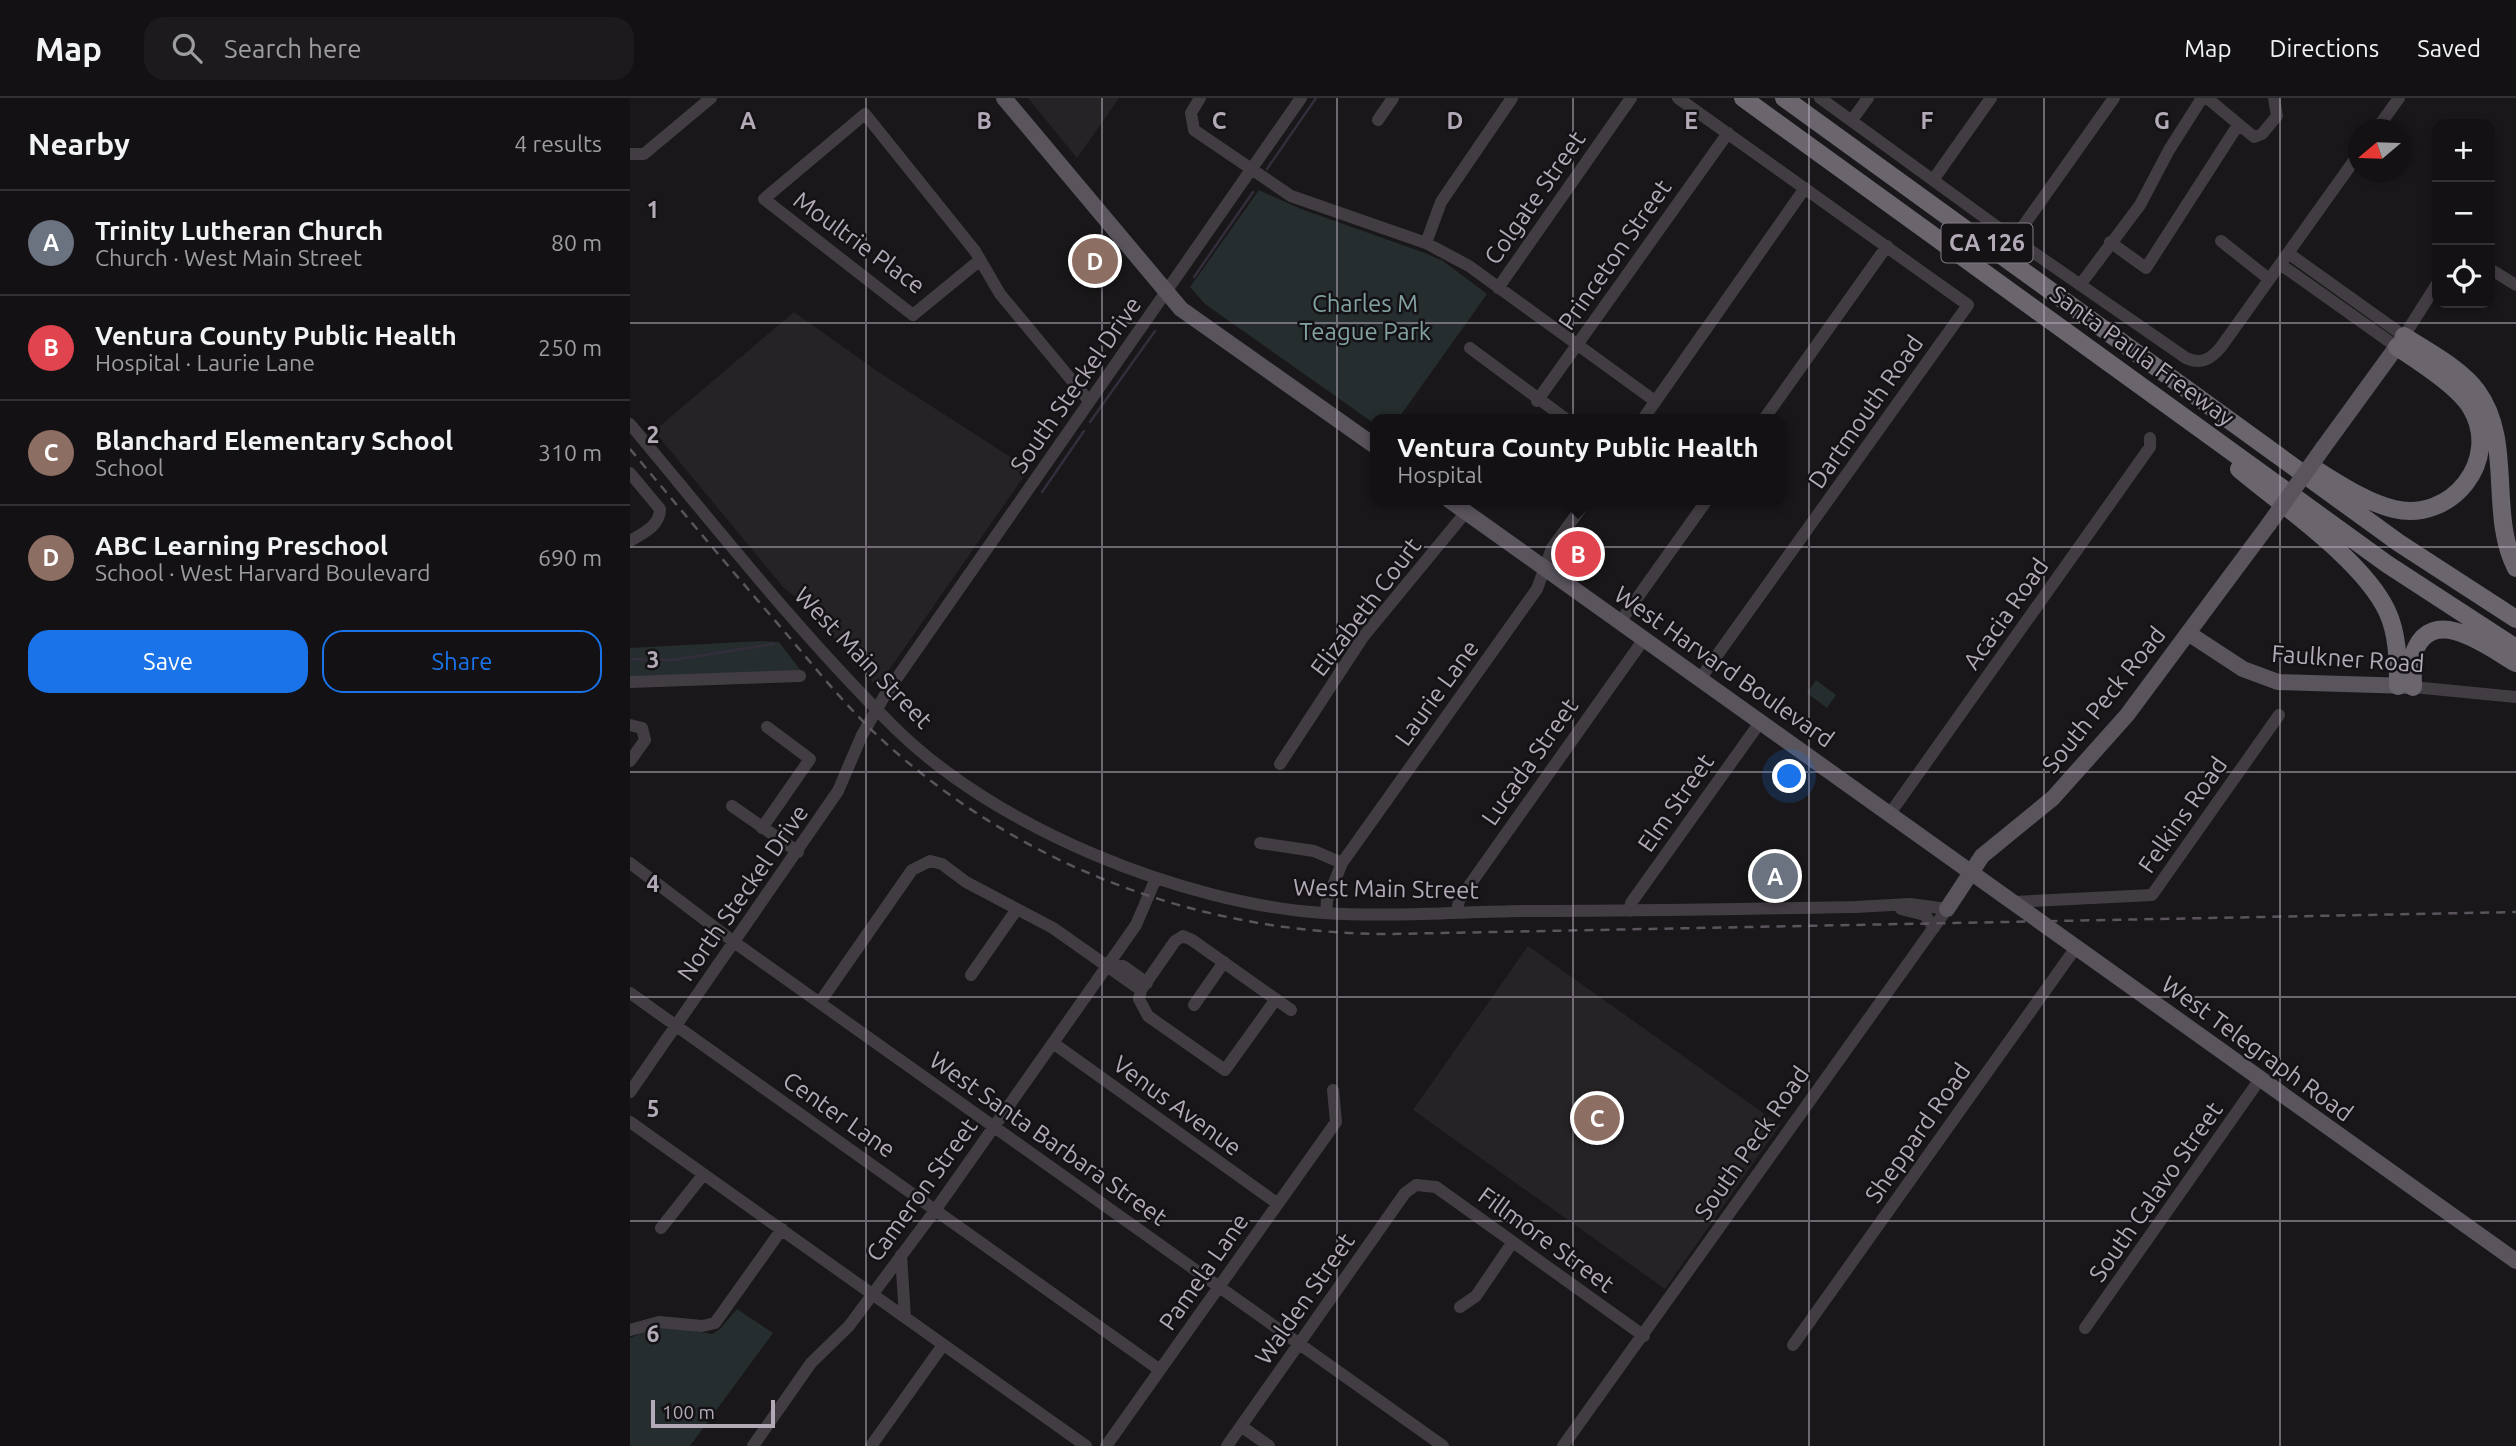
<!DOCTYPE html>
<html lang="en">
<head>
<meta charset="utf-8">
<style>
  :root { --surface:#131113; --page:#1c1a1c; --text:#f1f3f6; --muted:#9d9da0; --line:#323133; --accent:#1a73e8 }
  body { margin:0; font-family:Ubuntu,sans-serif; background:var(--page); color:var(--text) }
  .controls { position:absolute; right:21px; top:21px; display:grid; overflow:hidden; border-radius:14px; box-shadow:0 4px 10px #0003 }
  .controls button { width:63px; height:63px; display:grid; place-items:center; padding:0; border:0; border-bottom:2px solid var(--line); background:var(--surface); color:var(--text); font:35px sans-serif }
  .compass { position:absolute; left:1718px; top:21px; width:63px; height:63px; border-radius:50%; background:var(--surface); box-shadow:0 4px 10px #0003; rotate:251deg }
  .scale { position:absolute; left:21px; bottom:18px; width:124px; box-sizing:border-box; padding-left:7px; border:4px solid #b3aab8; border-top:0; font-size:19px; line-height:24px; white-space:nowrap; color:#b3aab8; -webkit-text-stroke:5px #141214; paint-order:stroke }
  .you { position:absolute; left:1160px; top:679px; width:24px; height:24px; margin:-18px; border:5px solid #fff; border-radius:50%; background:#1a73e8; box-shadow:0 0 0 10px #1a73e833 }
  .badge { display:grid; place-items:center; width:46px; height:46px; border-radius:50%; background:var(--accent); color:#fff; font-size:23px; font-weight:700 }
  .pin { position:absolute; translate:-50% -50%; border:4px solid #fff; box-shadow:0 2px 7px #0006 }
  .popup { position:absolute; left:740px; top:316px; width:416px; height:91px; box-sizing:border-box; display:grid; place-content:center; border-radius:14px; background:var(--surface); filter:drop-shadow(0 2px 5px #0005); font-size:23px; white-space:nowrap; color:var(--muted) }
  .popup b { font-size:26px; color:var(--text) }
  .popup::after { content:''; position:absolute; left:50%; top:100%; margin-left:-14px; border:14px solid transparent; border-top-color:var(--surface) }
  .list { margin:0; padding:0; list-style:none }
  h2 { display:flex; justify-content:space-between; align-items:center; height:91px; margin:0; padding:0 28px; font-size:30px }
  h2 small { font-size:23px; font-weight:400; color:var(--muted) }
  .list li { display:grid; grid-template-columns:46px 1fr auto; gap:21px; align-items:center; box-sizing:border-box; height:105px; padding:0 28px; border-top:2px solid var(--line) }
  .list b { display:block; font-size:26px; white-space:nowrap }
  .list p { margin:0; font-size:23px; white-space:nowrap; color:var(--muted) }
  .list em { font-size:23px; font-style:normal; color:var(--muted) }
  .actions { display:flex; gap:14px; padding:21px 28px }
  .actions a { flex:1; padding:16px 0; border:2px solid var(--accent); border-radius:21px; text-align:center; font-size:24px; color:var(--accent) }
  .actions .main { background:var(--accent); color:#fff }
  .icon { flex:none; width:38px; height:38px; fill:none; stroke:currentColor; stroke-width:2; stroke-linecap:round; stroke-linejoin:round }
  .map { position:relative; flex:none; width:1886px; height:1348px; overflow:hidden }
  header { display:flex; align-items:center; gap:42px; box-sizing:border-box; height:98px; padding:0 35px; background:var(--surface); border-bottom:2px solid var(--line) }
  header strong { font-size:33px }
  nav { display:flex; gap:38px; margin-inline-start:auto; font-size:24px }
  .search { width:490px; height:63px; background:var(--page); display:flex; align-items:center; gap:18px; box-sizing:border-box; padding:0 24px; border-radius:21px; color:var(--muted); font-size:26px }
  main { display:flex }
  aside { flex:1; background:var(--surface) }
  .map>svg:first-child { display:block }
</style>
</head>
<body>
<header>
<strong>Map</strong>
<div class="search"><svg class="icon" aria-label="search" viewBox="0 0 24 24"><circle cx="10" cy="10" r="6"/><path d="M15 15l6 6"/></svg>Search here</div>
<nav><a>Map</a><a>Directions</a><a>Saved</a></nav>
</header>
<main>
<aside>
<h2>Nearby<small>4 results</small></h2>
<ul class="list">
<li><span class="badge" style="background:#6b7280">A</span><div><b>Trinity Lutheran Church</b><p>Church · West Main Street</p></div><em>80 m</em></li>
<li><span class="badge" style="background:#e0444e">B</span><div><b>Ventura County Public Health</b><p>Hospital · Laurie Lane</p></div><em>250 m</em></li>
<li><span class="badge" style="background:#8d6e63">C</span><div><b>Blanchard Elementary School</b><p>School</p></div><em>310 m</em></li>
<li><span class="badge" style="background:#8d6e63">D</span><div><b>ABC Learning Preschool</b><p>School · West Harvard Boulevard</p></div><em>690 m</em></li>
</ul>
<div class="actions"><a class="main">Save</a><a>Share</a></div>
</aside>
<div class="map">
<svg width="1886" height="1348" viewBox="0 0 1886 1348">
  <rect width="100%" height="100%" fill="#191719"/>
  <path fill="#262326" d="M398 0H489L447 60Z
    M164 214 250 275 399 371 250 585 242 584 177 508 154 490 24 333Z
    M898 848 1150 1027 1035 1191 783 1012Z"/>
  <path fill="#252d2e" d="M629 92 671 111 795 155 813 163 857 196 768 321H745V326L575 206 560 189Z
    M131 543 149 544 172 574 0 581V550Z
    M1186 582 1206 597 1197 610 1177 595Z
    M107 1211 143 1235 60 1348H0V1240L19 1231 35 1228 82 1236 90 1231Z"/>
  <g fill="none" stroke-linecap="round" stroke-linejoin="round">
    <path stroke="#342e3c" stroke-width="2.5" d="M637 71 686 0
      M564 179 623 94
      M460 324 525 233
      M412 394 454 333
      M0 561 43 562 144 546"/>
    <path stroke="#423d43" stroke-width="12" d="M570 0 561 15 564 32 661 98 796 145 839 168 1025 303
      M1048 0 1338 207 1070 581
      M1190 0 1384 141 1556 260C1571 267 1581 261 1591 249L1728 57
      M1577 0 1624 39 1632 36 1647 18 1644 0
      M748 22 763 0
      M1222 22 1238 0
      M1746 32 1769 0
      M0 56H14L81 0
      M1303 82 1361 0
      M1384 141 1484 0
      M1591 143 1639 181
      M1480 144 1516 170 1608 27
      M796 145 811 104 882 0
      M1658 155 1774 238 1807 186
      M350 162 283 217 134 101 235 16 345 153 370 196 459 303
      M1650 166 1767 249
      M1860 171 1886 187
      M1450 187 1510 107 1539 52 1572 0
      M868 190 1001 0
      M840 250 936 321
      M907 303 1098 35
      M1013 321 1175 90
      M1134 321 1257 148
      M0 326C86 429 170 536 265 630 366 730 553 806 694 815 760 819 827 814 892 813 1003 813 1114 811 1225 809L1280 806 1317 811 933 1348
      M0 375 30 411C30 428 13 435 0 443
      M990 524 1077 402
      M0 584 170 578
      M1783 589 1886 599
      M0 627 12 630 15 642 0 663
      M650 666 733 539 836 414
      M102 708 168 754
      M1261 714 1520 349V340
      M132 730 180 661 137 629
      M630 745 684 753 712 765
      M0 765 104 844 813 1348
      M1384 804 1522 797 1649 617
      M1271 811 1295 817 1304 830
      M1000 813 1001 805 1131 623
      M827 814 829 802 1014 541
      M696 815 697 802 712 765 907 491 922 450 957 402
      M478 868H493L517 885
      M341 877 387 811
      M0 895 530 1272
      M646 901 595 972 518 918 509 901 511 892 545 843 553 838 562 842 661 912
      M190 904 282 772 300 763 312 766 336 784 423 830 511 892
      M564 907 594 864
      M423 945 648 1106
      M0 994 208 693 232 637 255 597 671 0
      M0 1024 456 1348
      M31 1130 73 1077
      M271 1157 275 1219
      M830 1209 846 1198 882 1145
      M1455 1230 1630 981
      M0 1232 29 1224 72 1228 85 1225 152 1131
      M1163 1247 1447 848
      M611 1328 639 1348
      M123 1348 181 1265 219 1228 306 1111 506 827 526 780
      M241 1348 313 1247
      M476 1348 706 1024 703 992
      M597 1348 775 1095 786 1087 806 1089 1014 1238"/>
    <path stroke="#5a545d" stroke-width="16" d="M374 0 551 211 745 348
      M1693 350 1773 240
      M819 402 1886 1163
      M1558 535 1613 571 1648 584 1780 588
      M1317 811 1352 758 1423 700 1497 617 1639 426"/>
    <path stroke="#6b656e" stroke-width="18" d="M1113 0 1757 466 1886 550
      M1154 0 1769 445 1886 521
      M1774 238C1798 254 1830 270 1847 293 1884 343 1858 416 1886 470
      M1683 370C1708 385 1735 404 1764 411 1821 425 1872 362 1841 310 1829 289 1788 263 1767 249
      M1609 371C1653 408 1733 462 1757 513 1768 536 1768 564 1768 588
      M1783 589C1783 578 1781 560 1786 550 1806 507 1861 551 1886 565"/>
    <path stroke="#5b545d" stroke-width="2.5" stroke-dasharray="9 7" stroke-linecap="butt" d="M0 351C51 412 102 473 154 533 188 573 221 615 261 650 399 772 575 836 760 836L1886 814"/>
    <path stroke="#5a545d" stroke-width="16" d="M1639 426 1693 350"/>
  </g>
  <path fill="none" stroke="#b3aab8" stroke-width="2" stroke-opacity="0.55" d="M236 0V1348M472 0V1348M707 0V1348M943 0V1348M1179 0V1348M1414 0V1348M1650 0V1348M0 225H1886M0 449H1886M0 674H1886M0 899H1886M0 1123H1886"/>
  <g text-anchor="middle" stroke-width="5" stroke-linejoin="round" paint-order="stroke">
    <rect fill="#141214" stroke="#837c87" stroke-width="2" x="1311.5" y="125.5" width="91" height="39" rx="5"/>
    <g font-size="23" font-weight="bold" fill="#b3aab8">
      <text x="1357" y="153">CA 126</text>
    </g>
    <g font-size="24" fill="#b3aab8" stroke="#141214">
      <text transform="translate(905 100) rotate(-55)" y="8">Colgate Street</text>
      <text transform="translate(229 145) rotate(36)" y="8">Moultrie Place</text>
      <text transform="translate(985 157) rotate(-55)" y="8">Princeton Street</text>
      <text transform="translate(1512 258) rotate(36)" y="8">Santa Paula Freeway</text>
      <text transform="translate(446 287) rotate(-55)" y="8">South Steckel Drive</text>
      <text transform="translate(1236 314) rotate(-55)" y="8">Dartmouth Road</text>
      <text transform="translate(736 509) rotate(-53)" y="8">Elizabeth Court</text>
      <text transform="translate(1376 516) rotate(-55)" y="8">Acacia Road</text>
      <text transform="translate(233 560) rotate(46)" y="8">West Main Street</text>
      <text transform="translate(1718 561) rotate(4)" y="8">Faulkner Road</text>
      <text transform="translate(1094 569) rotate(35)" y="8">West Harvard Boulevard</text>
      <text transform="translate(807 595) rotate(-54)" y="8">Laurie Lane</text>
      <text transform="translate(1474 602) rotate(-51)" y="8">South Peck Road</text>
      <text transform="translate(900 664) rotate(-55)" y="8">Lucada Street</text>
      <text transform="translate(1046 705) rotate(-55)" y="8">Elm Street</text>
      <text transform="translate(1553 717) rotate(-55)" y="8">Felkins Road</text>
      <text transform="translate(756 791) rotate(1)" y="8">West Main Street</text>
      <text transform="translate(113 795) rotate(-55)" y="8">North Steckel Drive</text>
      <text transform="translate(1627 951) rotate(36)" y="8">West Telegraph Road</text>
      <text transform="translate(547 1008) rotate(36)" y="8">Venus Avenue</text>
      <text transform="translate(209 1017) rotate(35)" y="8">Center Lane</text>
      <text transform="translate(1288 1035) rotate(-55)" y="8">Sheppard Road</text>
      <text transform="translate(418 1041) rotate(35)" y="8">West Santa Barbara Street</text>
      <text transform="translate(1122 1045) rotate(-55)" y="8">South Peck Road</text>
      <text transform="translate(292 1092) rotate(-54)" y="8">Cameron Street</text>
      <text transform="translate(1526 1094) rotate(-55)" y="8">South Calavo Street</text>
      <text transform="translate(916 1142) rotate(36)" y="8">Fillmore Street</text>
      <text transform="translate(574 1174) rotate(-55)" y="8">Pamela Lane</text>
      <text transform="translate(675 1201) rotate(-55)" y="8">Walden Street</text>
    </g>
    <g font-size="24" fill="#82a1a2" stroke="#141214">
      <text x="735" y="214">Charles M<tspan x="735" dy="28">Teague Park</tspan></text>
    </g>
  </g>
  <g font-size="23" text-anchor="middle" font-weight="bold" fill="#b3aab8" stroke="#141214" stroke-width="5" stroke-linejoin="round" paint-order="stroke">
    <text x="118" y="31">A</text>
    <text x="354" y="31">B</text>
    <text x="589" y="31">C</text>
    <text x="825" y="31">D</text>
    <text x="1061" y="31">E</text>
    <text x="1297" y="31">F</text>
    <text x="1532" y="31">G</text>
    <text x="23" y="120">1</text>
    <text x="23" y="345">2</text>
    <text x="23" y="570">3</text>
    <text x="23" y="794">4</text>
    <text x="23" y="1019">5</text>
    <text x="23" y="1244">6</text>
  </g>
</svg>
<div class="controls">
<button>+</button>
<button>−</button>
<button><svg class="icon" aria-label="locate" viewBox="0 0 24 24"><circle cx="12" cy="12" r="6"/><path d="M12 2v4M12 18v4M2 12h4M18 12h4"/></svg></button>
</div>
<svg class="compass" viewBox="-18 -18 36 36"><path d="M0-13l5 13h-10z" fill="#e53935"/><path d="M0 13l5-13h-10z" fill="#9d9da0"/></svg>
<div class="scale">100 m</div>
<div class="you"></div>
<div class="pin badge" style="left:1145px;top:778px;background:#6b7280">A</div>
<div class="pin badge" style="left:948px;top:456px;background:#e0444e">B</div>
<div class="popup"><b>Ventura County Public Health</b>Hospital</div>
<div class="pin badge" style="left:967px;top:1020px;background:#8d6e63">C</div>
<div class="pin badge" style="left:465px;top:163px;background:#8d6e63">D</div>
</div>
</main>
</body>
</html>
